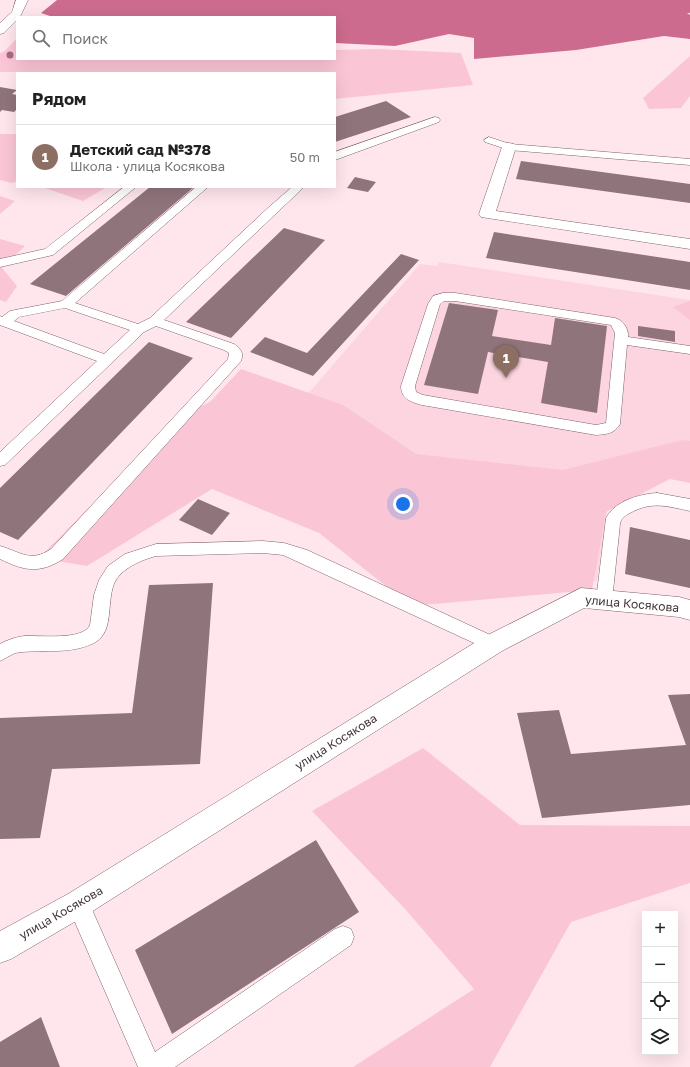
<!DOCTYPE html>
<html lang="ru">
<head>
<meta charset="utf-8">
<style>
  :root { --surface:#fff; --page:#f6f6f6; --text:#222; --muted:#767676; --line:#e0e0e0; --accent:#2f6380 }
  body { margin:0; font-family:"Golos Text",sans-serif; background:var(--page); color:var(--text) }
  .controls { position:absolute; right:12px; bottom:12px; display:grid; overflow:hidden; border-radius:0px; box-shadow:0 4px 16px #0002 }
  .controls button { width:36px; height:36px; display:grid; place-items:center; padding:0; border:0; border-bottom:1px solid var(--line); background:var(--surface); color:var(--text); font:20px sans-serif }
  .you { position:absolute; left:403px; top:504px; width:14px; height:14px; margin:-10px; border:3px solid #fff; border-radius:50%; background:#1a73e8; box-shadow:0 0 0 6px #1a73e833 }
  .badge { display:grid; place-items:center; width:26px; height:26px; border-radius:50%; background:var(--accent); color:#fff; font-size:13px; font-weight:700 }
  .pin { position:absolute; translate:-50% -33px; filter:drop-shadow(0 1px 2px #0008) }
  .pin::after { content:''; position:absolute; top:21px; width:14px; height:12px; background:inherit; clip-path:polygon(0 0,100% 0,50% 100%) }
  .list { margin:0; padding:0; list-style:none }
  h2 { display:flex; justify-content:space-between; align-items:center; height:52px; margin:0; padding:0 16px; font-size:17px }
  h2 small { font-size:13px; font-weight:400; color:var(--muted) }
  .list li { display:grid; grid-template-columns:26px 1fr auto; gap:12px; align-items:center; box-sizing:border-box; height:64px; padding:0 16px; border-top:1px solid var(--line) }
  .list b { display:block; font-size:15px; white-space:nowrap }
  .list p { margin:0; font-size:13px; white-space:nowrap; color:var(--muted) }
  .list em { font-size:13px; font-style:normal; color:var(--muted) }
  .icon { flex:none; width:22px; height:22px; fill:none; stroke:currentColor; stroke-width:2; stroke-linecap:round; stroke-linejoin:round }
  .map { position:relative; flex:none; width:690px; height:1067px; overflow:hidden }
  .search { position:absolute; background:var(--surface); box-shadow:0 4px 16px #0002; left:16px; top:16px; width:320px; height:44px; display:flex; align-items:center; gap:10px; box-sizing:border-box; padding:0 14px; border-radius:0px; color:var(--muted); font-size:15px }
  .panel { position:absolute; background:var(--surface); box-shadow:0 4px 16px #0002; left:16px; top:72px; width:320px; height:116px; border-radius:0px }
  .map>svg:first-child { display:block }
</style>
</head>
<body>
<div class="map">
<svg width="690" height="1067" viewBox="0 0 690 1067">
  <rect width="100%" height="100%" fill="#ffe6ed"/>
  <path fill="#fcd5e0" d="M439 262 690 300V470L615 457 597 581 503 585 236 477 420 264 437 266Z"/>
  <path fill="#fac6d5" d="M17 38V59H335V50L379 49 461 53 473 85 335 99V73L0 72V53L5 51Z
    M690 56V96L681 108 649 109 643 98Z
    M0 134H17V181L12 183 0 180Z
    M42 187H107L83 201Z
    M0 196 15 201 0 214Z
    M0 239 25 246 2 268 17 286 6 302 0 300Z
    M690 301V320L673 307Z
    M241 369 343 405 416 454 563 470 682 440 690 441V483L670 479 606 512 592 590 411 606 319 533 212 489 87 566 39 558 178 417 210 402Z
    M423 748 520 825 690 826V883L571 922 490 1067H353L474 989 405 909 312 811Z"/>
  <path fill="#cc6b8d" d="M57 0H690V13H687L690 15V39L664 36 576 50 474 59V38L449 34 395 46 335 43V17H53L41 13Z"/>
  <path fill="#90747c" d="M0 87 17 90 12 94 17 95V109L14 112 2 110 0 112Z
    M386 101 411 117 335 142V117Z
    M521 161 690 184V203L516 179Z
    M355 177 376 182 368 192 347 188Z
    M150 187H194L66 296 30 284Z
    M284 228 325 240 231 338 186 322Z
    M494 232 690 262V290L486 258Z
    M401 254 419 260 313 376 250 352 265 337 307 353Z
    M449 303 498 310 492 336 551 345 555 318 607 326 597 413 541 403 548 362 488 352 478 394 424 385Z
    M638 326 675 331V342L638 336Z
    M149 342 193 358 18 540 0 532V488Z
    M198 499 230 513 212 535 179 520Z
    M630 527 690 540V588L625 574Z
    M213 583 200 764 52 769 40 838 0 839V718L132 713 149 585Z
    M690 694V805L542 818 517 713 559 710 571 754 686 745 668 695Z
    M316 840 359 912 172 1034 135 950Z
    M41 1017 60 1067H0V1042Z"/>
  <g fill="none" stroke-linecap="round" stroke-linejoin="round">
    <defs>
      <path id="service" d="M435 117 439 118 440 120 439 122 335 160V152Z
        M489 137 510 144 690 159V165L509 150 485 142 484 140Z
        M124 187H136L53 255 0 267V259L45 249Z
        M196 187H208L75 303 138 324 150 318 269 207 292 187H304L164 320 234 344C241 349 244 353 241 361L63 559C40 574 24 571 0 559V546C21 552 30 563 51 549L228 359 229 353 224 350 156 326 144 332 5 465 0 466V452L97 361 0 325V316L2 317 10 311 62 301ZM65 308 130 330 104 354 14 321 19 317Z
        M443 293H455L615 318C623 320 629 329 628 337L690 346V354L627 345 620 424C614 434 607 434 596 435L422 405C411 402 401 399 401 386L428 304 433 296ZM444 301H455L611 325 615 333 606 423 596 425 423 395 416 392 415 386 440 304Z
        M657 493 690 499V511C666 506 652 501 630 513 625 516 621 518 620 524L612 601 610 606 604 608 598 606 596 601 606 518C615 501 639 494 657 493Z
        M263 541 284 543 307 550 499 639 502 644 499 649 493 652 487 649 283 555 263 553 156 556C141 560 120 569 114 584 106 604 115 634 92 644 70 654 45 650 22 652L15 653 0 661V644C7 640 16 637 24 636 39 635 83 641 90 625L94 595 99 580 108 566 125 554 156 544Z
        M78 893 86 896 155 1052 335 929 343 926 351 929 354 937 351 945 175 1067H138L67 904 70 896Z"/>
      <path id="minor" d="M509 143 514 144 516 147 496 211 690 239V249L481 217 479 214 502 147 504 144Z
        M581 588 679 597 690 600V620L679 617 584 608 502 651 88 914 11 959 0 963V931L68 894 484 637Z"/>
      <path id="primary" d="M16 0H28L20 17H17V20L4 33 0 34V23L12 12Z"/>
    </defs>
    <use href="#service" stroke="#7d636a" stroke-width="1"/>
    <use href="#minor" stroke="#7d636a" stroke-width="1"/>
    <use href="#primary" stroke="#7d636a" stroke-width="1"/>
    <use href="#service" fill="#fff" fill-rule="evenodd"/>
    <use href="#minor" fill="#fff" fill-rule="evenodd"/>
    <use href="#primary" fill="#fff" fill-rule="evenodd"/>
  </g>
  <circle fill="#a86a86" cx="10" cy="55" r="3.5"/>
  <g text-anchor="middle" stroke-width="4" stroke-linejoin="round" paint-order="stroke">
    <g font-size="12" fill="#42363a" stroke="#fff">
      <text transform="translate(632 604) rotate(5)" y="4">улица Косякова</text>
      <text transform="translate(336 742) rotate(-32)" y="4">улица Косякова</text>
      <text transform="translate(61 913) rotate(-30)" y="4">улица Косякова</text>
    </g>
  </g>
</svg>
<div class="controls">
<button>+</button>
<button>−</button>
<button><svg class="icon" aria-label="locate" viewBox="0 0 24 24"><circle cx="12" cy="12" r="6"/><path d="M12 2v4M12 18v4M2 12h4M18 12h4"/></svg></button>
<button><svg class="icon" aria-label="layers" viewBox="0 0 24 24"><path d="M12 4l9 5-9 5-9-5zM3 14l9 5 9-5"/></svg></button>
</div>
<div class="you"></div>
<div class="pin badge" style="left:506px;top:378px;background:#8d6e63">1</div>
<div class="search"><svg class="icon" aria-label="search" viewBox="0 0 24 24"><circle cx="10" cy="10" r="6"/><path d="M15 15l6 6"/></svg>Поиск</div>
<section class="panel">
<h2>Рядом<small></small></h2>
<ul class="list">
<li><span class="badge" style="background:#8d6e63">1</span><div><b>Детский сад №378</b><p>Школа · улица Косякова</p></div><em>50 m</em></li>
</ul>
</section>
</div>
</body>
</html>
